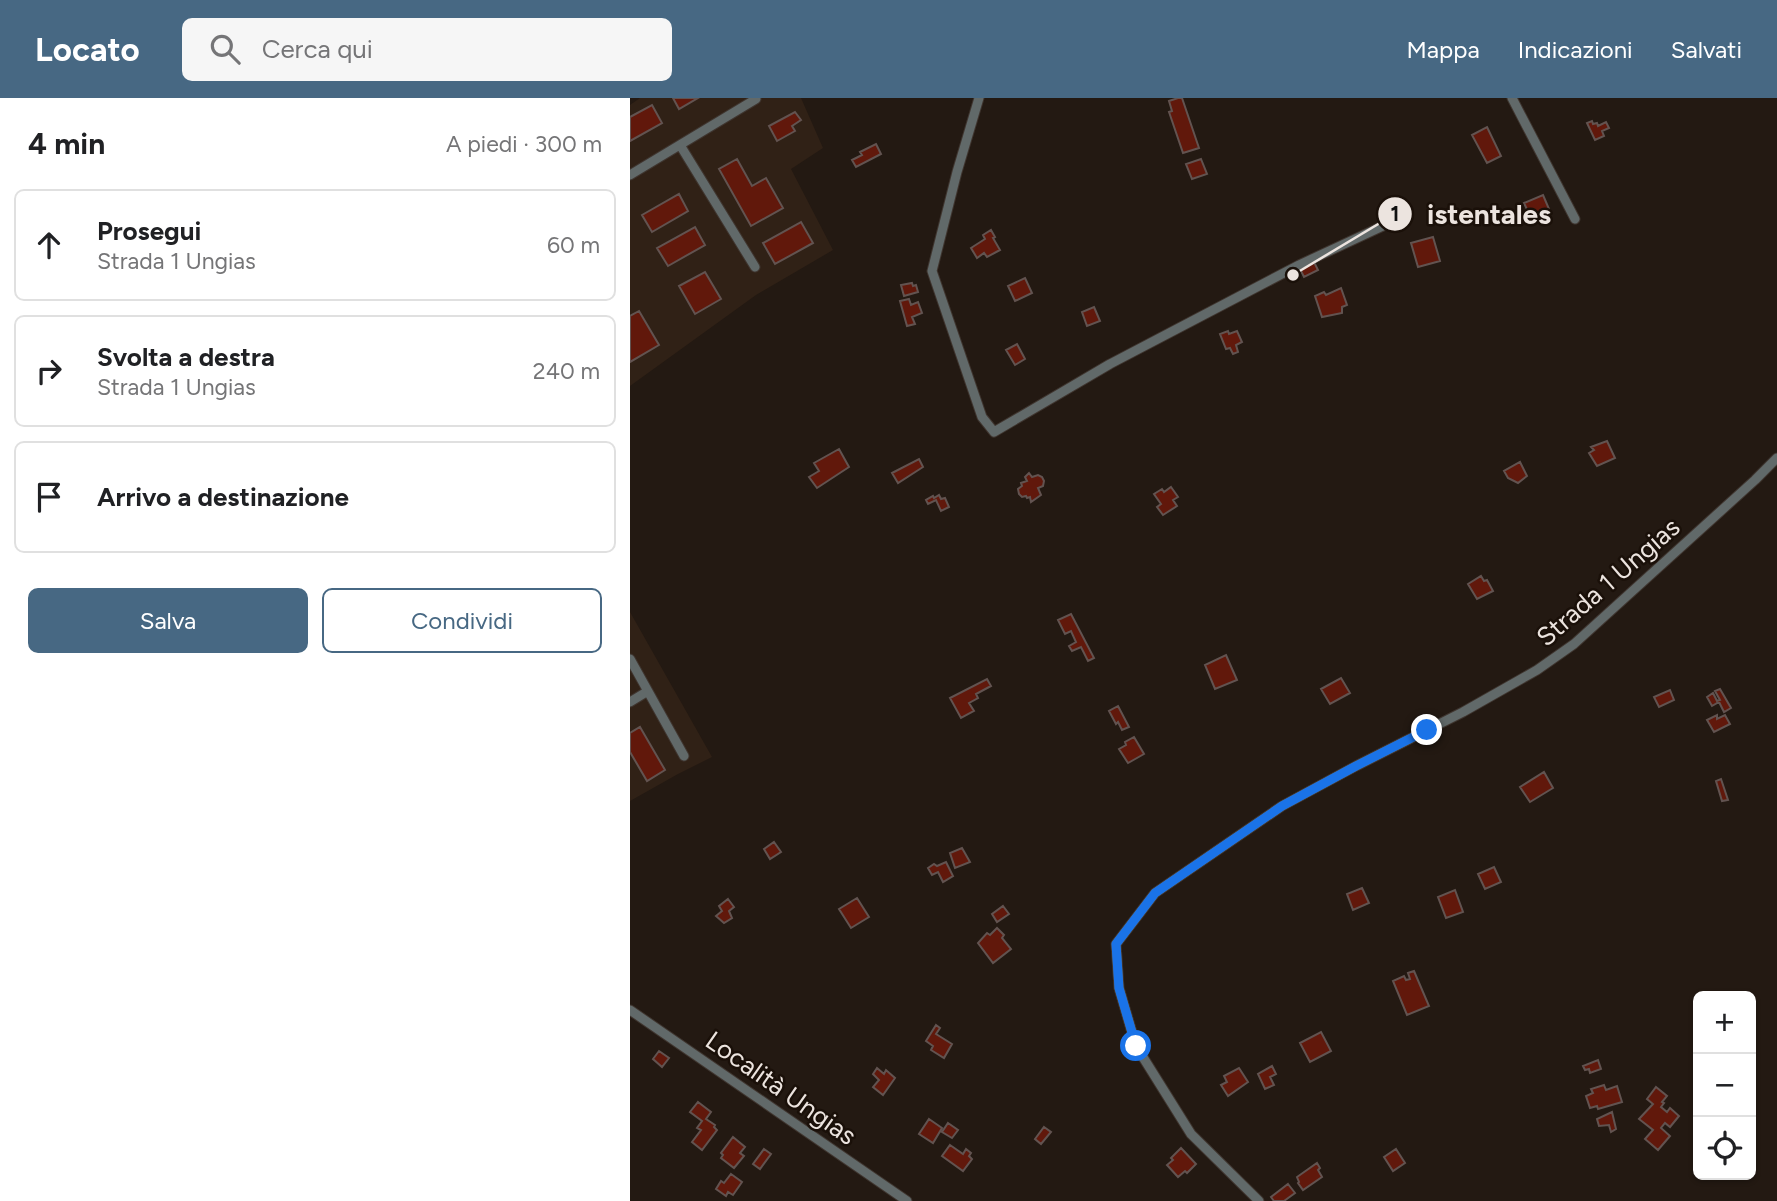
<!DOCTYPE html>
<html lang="it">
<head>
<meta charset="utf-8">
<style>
  :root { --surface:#fff; --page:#f6f6f6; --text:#202124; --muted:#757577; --line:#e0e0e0; --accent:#476883 }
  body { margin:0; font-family:Figtree,sans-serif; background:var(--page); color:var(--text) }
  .controls { position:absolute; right:21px; bottom:21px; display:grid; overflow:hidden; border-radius:10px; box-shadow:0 2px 5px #0004 }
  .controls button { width:63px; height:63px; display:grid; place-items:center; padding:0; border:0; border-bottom:2px solid var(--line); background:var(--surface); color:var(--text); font:35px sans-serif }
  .stop { position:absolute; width:21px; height:21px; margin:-16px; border:5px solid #1a73e8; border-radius:50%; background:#fff }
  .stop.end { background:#1a73e8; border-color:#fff; box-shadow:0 2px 7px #0008 }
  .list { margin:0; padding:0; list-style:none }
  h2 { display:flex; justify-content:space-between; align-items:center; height:91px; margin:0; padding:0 28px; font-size:30px }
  h2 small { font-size:23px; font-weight:400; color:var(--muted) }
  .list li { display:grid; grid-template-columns:46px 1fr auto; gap:21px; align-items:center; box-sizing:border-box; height:112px; margin:0 14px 14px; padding:0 14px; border:2px solid var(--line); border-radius:10px }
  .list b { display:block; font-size:26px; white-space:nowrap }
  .list p { margin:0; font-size:23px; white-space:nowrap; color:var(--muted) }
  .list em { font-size:23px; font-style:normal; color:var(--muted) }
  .actions { display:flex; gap:14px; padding:21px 28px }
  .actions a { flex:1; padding:16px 0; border:2px solid var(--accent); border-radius:10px; text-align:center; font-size:24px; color:var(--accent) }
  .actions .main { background:var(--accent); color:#fff }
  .icon { flex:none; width:38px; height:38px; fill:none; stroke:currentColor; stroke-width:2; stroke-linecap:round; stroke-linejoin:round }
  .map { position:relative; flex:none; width:1147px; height:1103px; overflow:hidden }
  header { display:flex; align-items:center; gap:42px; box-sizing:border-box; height:98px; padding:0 35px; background:var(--accent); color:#fff }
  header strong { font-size:33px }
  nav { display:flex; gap:38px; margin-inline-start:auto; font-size:24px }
  .search { width:490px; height:63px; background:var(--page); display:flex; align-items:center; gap:18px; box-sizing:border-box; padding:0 24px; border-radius:10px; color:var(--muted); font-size:26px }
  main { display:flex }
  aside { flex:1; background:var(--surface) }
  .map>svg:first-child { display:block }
</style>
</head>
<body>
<header>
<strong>Locato</strong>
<div class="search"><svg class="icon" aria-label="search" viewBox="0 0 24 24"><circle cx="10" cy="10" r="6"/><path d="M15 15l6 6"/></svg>Cerca qui</div>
<nav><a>Mappa</a><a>Indicazioni</a><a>Salvati</a></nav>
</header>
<main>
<aside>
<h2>4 min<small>A piedi · 300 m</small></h2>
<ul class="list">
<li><svg class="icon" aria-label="ahead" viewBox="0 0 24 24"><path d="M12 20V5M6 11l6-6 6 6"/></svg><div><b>Prosegui</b><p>Strada 1 Ungias</p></div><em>60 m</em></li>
<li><svg class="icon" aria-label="right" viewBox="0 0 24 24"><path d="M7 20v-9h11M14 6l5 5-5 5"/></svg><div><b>Svolta a destra</b><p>Strada 1 Ungias</p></div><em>240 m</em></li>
<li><svg class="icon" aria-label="arrive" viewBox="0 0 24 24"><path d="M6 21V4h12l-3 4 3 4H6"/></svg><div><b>Arrivo a destinazione</b></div></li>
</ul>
<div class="actions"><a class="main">Salva</a><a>Condividi</a></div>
</aside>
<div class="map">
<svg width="1147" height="1103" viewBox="0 0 1147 1103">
  <rect width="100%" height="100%" fill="#231912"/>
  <path fill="#302116" d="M10 0H171L193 50 161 71 203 152 126 197 0 288V7Z
    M0 514 82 659 48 676 0 703Z"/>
  <path fill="#61180b" stroke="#625350" stroke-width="2" d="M43 0H68L49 11Z
    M548 0H552L569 50 553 55 539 14 542 13 539 3Z
    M22 7 32 25 0 43V19Z
    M165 14 171 22 162 28 165 33 147 43 139 28Z
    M962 23 963 26 967 25 968 28 976 24 979 30 972 33 974 38 965 42 957 25Z
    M857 29 871 58 857 65 842 37Z
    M246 46 251 56 226 69 222 62 232 57 230 54Z
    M107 61 122 88 136 80 153 110 121 128 89 71Z
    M571 61 577 76 562 81 556 66Z
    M49 96 58 113 22 134 12 117Z
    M913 97 919 111 907 116 906 113 899 116 894 105Z
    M171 124 183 145 145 166 133 145Z
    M65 129 75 147 38 168 27 150Z
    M361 132 365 139 363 140 370 152 357 159 354 155 347 160 341 150 355 141 353 137Z
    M803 139 810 163 788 169 781 145Z
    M684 164 688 172 674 179 670 171Z
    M75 174 91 201 65 216 49 188Z
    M395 180 402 195 385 203 378 188Z
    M282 185 283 188 286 187 288 194 274 198 271 187Z
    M711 190 717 207 712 209V215L692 219 685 198 694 194 696 197Z
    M279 201 281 207 288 204 292 215 282 219 285 226 277 228 270 203Z
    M464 209 470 223 457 228 452 214Z
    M9 213 29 247 0 264V218Z
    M598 233 599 236 607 233 612 244 606 247 608 254 603 256 600 250 596 251 590 236Z
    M387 246 395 261 385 267 376 252Z
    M977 343 985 360 967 368 959 355 964 352 961 349Z
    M209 351 219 369 187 390 179 379 189 373 184 365Z
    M289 361 293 369 268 385 262 375Z
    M890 364 897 378 888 385 878 380 874 373Z
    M399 375 402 379 408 377 412 379 414 383 413 388 408 390 411 397 401 404 400 399 397 400 396 398 392 399 389 396 388 391 392 388 391 385 397 383 395 379Z
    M541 389 548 399 543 402 547 408 533 417 527 409 531 406 524 396 532 391 534 394Z
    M309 397 311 401 315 400 319 409 311 413 306 402 298 406 296 402 303 398 304 400Z
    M851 478 854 483 857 482 863 493 847 501 838 486Z
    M441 516 464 560 458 563 451 549 442 553 439 548 446 544 441 533 435 536 428 522Z
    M596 557 607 582 585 591 575 567Z
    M711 580 720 595 700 606 691 591Z
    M357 581 361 588 346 596 348 600 339 605 344 613 331 620 320 600Z
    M1090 591 1101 610 1094 614 1089 604 1082 608 1077 599 1083 595 1087 603 1090 602 1085 593Z
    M1040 592 1044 602 1029 609 1024 599Z
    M488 608 499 629 492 632 488 624 486 626 479 613Z
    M1087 617V621L1095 617 1100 626 1084 634 1077 622Z
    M10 629 35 672 17 683 0 654V635Z
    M504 639 514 656 498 665 489 651 496 647 495 644Z
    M914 674 923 690 900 704 890 689Z
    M1091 681 1098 702 1092 703 1086 683Z
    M144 744 151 754 140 761 134 751Z
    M332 750 340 764 325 770 320 755Z
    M316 764 323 778 313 784 308 774 302 777 298 770 304 766 307 768Z
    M864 769 871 784 855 791 848 776Z
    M732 790 739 805 723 812 717 796Z
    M825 792 833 814 816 820 808 799Z
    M227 800 239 819 221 830 209 811Z
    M98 801 104 809 99 813 102 820 94 825 86 818 92 813 89 808Z
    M373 808 379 816 367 824 362 816Z
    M367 830 374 837 372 840 381 851 363 865 348 845 357 835 360 837Z
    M784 873 799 908 777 917 763 883 774 878 776 882 780 881 778 875Z
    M306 927 310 930 306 936 322 946 314 960 301 952 303 948 296 943Z
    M691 934 701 953 680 964 670 945Z
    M29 953 39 960 32 969 23 961Z
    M968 962 971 971 960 975 959 971 955 972 953 968Z
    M642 968 646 976 640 979 644 987 635 991 628 976Z
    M247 970 254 976 256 972 265 980 253 997 243 989 249 982 243 976Z
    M609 970 618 984 598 998 591 987 597 984 594 978Z
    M974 987 976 992 987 988 992 1004 968 1011 967 1008 960 1010 956 998 963 995 961 991Z
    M1026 989 1037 998 1032 1004 1034 1005 1031 1009 1037 1014 1040 1010 1049 1018 1040 1029 1035 1025 1031 1030 1040 1038 1028 1052 1015 1041 1023 1032 1009 1021 1023 1006 1017 1001Z
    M68 1004 81 1014 76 1021 85 1027 84 1029 87 1032 72 1052 62 1044 71 1032 67 1030 72 1023 60 1014Z
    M982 1014 986 1031 981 1034 979 1027 969 1028 967 1021Z
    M299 1021 312 1030 303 1045 289 1036Z
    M318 1025 328 1032 322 1040 312 1034Z
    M414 1029 421 1034 411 1046 405 1041Z
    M103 1039 115 1049 110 1055 114 1058 104 1070 91 1060 93 1057 91 1055Z
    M320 1047 333 1056 336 1051 341 1055 339 1058 342 1061 333 1073 312 1058Z
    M551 1050 566 1066 557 1075 555 1073 548 1079 537 1067 543 1062 541 1060Z
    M134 1051 141 1056 130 1071 123 1066Z
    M766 1051 775 1065 763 1073 754 1059Z
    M687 1065 690 1070 688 1072 692 1079 673 1092 668 1085 669 1084 667 1079Z
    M101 1076 112 1084 103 1097 98 1094 96 1098 86 1091 91 1083 94 1085Z
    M658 1086 665 1095 654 1103H644L641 1099Z"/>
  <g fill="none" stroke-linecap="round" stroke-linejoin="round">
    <defs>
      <path id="minor" d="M349 0 327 74 302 173 352 319 364 334 480 266 669 167 753 128
        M882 0 945 121
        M50 47 125 169
        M0 77 126 1 125 0
        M0 561 54 658
        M0 604 18 593
        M0 912 277 1103
        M629 1103 561 1036 506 948 489 890 486 846 525 795 652 708 726 668 833 614 907 572 944 546 1125 382 1147 360"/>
    </defs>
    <use href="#minor" stroke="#3f352f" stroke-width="11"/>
    <use href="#minor" stroke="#616969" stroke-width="9"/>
  </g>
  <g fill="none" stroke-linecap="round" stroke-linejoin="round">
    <path stroke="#1a73e8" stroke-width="9" d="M506 948 489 890 486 846 525 795 652 708 726 668 797 632"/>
  </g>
  <g text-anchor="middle" stroke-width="5" stroke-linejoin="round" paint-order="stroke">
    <g font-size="26" fill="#ece4df" stroke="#1a1009">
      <text transform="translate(978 484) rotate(-41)" y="9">Strada 1 Ungias</text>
      <text transform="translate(151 990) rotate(35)" y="9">Località Ungias</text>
    </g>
  </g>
  <path fill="none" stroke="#ece4df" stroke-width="2.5" d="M663 177L765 116"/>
  <g fill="#ece4df" stroke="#1a1009" stroke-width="2.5">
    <circle cx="663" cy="177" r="7"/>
    <circle cx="765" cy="116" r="18"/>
  </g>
  <g font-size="21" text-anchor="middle" font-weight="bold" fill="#111">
    <text x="765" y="123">1</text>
  </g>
  <g font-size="28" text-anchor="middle" font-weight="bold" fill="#ece4df" stroke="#1a1009" stroke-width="5" stroke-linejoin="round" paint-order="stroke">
    <text x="859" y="126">istentales</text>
  </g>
</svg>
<div class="controls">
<button>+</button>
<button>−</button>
<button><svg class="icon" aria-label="locate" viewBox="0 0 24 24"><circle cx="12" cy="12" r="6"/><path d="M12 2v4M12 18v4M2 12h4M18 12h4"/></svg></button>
</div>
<div class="stop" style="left:506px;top:948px"></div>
<div class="stop end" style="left:797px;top:632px"></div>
</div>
</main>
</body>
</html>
